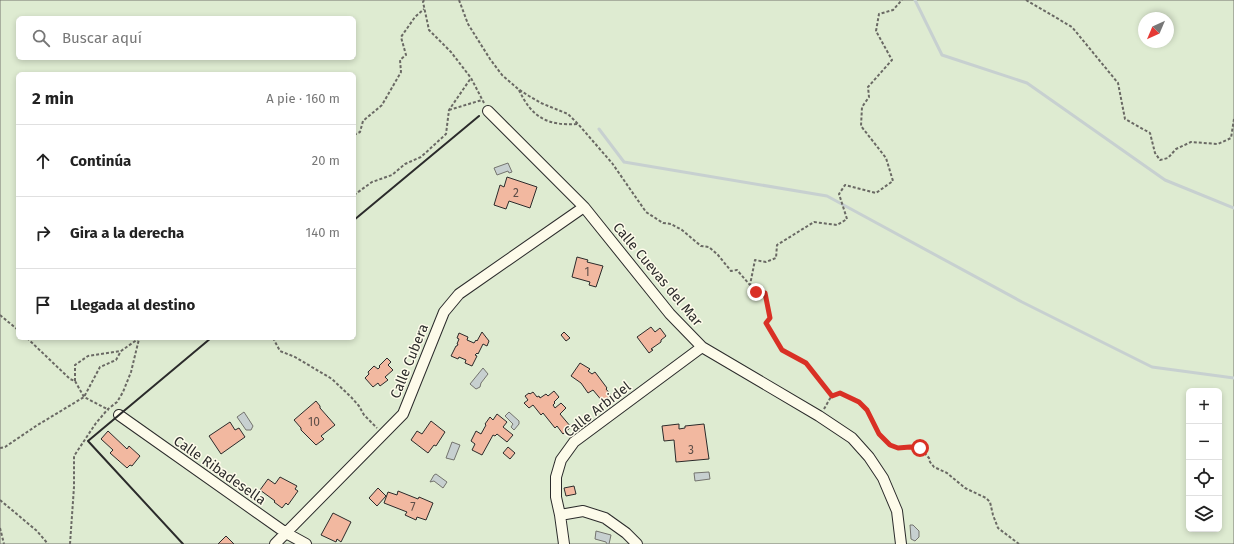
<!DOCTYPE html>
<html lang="es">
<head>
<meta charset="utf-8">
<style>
  :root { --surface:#fff; --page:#f2f2f2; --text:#222; --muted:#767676; --line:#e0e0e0 }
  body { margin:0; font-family:"Fira Sans",sans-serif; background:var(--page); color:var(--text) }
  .controls { position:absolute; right:12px; bottom:12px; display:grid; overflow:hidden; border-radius:6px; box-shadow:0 2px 6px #0003 }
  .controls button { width:36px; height:36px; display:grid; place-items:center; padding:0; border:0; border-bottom:1px solid var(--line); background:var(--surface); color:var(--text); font:20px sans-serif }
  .compass { position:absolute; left:1138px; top:12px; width:36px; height:36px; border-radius:50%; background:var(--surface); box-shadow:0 2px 6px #0003; rotate:224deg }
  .stop { position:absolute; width:12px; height:12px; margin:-9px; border:3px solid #d93025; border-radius:50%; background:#fff }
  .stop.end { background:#d93025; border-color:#fff; box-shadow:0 1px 4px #0008 }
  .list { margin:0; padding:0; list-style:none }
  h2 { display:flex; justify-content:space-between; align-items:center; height:52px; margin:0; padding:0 16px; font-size:17px }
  h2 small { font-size:13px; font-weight:400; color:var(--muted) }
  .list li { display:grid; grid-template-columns:26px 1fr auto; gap:12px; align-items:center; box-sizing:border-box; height:72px; padding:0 16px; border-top:1px solid var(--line) }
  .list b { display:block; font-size:15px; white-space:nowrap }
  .list em { font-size:13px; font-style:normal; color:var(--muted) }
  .icon { flex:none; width:22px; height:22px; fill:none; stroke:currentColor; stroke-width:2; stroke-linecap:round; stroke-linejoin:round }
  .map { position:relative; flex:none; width:1234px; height:544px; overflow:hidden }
  .search { position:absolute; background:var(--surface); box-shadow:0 2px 6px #0003; left:16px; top:16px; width:340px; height:44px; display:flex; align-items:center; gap:10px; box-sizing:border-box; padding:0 14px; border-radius:6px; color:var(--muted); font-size:15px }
  .panel { position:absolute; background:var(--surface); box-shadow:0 2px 6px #0003; left:16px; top:72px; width:340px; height:268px; border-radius:6px }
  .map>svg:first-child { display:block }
</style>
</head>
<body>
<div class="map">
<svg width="1234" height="544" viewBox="0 0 1234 544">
  <rect width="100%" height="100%" fill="#fdfbea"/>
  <path fill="#deebd1" stroke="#74746e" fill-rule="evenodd" d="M0 0H1234V544H0ZM18 18H354V58H18ZM1144 18H1168V42H1144ZM18 74H354V338H18ZM1189 391H1219V529H1189Z"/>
  <path fill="#c7d0d0" stroke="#74746e" d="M508 163 512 172 509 173 508 171 497 175 494 168Z
    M483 368 488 374 481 383 480 387 476 389 470 384Z
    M244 412 253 426 251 430H246L237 417Z
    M509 412 519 421V424L514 430 511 427 513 424 505 416Z
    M452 442 460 445 454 460 446 458Z
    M709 472 710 479 695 481 694 473Z
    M436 474 447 482 443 488 434 481 430 482 434 475Z
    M910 525H913L919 531V537L915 541 911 539Z
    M596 531 611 535 609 544H607L606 542 595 539Z"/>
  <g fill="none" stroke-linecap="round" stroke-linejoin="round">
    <path stroke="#c7d0d0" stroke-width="3" d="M915 0 942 55 1027 83 1165 180 1234 208
      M599 129 624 162 827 196 1022 302 1152 367 1234 378"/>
  </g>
  <path fill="#f2b8a0" stroke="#2b2b2b" d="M507 177 537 187 530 208 509 201 506 209 494 205 500 185 504 187Z
    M577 257 588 260 587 262 603 266 596 287 589 285 590 282 572 277Z
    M651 327 655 332 660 328 666 336 661 340V342L651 349 653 350 649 353 637 337Z
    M482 332 489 341 487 346 483 344 478 354 477 353 475 355 477 356 472 366 465 363 466 360 459 357 458 359 451 356 456 346H457L458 344H457L459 339 457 338 459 333 468 337 467 340 474 343 476 340 477 341Z
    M564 332 570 338 566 341 561 335Z
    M387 358 391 362 388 365 393 370 385 377 388 380 380 386 378 383 373 387 365 378 369 374 368 372 374 366 378 369 380 367 379 366Z
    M580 363 590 369 588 371 592 374 595 372 607 388 606 389 611 395 603 402 593 390 588 393 581 383 571 376Z
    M554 391 559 397 554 402 555 403 553 405 555 408 561 403 566 408 560 414 571 427 563 434 557 426 555 428 543 413 541 415 533 405 529 408 524 403 528 400 525 396 529 393 530 394 533 392 537 397 539 396 540 398 546 394 548 396Z
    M316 401 320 406V408L335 425 321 436 324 439 316 445 301 430V428L294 420Z
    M497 414 507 422 503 427 513 435 507 442 497 434 495 436 493 435 482 455 472 450 475 444 471 441 476 431 481 434 486 425 485 424 490 417 493 420Z
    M431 421 445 432 436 446 434 445 428 453 411 440 417 431 422 434Z
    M230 422 235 430 239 428 245 437 221 454 209 436Z
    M679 424V429L685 428V426L704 424 709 459 676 462 674 440 664 441 662 426Z
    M108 431 127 449 129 446 140 456 132 466 130 465 127 468 110 453 113 450 101 439Z
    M508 447 515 453 510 459 503 453Z
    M280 477 297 486 295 489 298 491 288 505 286 503 282 508 274 502 275 501 260 490 268 479 275 484Z
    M574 486 576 494 566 496 564 488Z
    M378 488 386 496 377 506 369 498Z
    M398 491 418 499 419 497 433 503 426 520 417 517 416 520 405 515 407 512 384 503 388 492 397 495Z
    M333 513 351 522 341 542 337 539 336 542 321 535Z
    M226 536 234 544H218Z"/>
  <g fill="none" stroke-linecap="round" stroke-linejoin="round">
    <defs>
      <path id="street" d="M488 111 584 207 670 314 702 347 819 416 852 438 869 457 883 478 897 511 901 544
        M119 415 286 533 306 544
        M560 515 583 511 605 518 626 533 637 544
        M275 544 403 414 444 312 459 294 584 207
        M564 544 560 515 556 497V477L561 460 574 442 702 347"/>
    </defs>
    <use href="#street" stroke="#2b2b2b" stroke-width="12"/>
    <path stroke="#6a6964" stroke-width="2" stroke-dasharray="3 2" stroke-linecap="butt" d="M424 0 423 2 429 30 451 52 471 78 484 103
      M459 0 468 24 490 59 502 75 518 89 529 96 541 103 568 114 578 124 612 163 646 212 663 223 671 224 682 230 701 246 709 247 718 255 731 271 737 270 750 285
      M1026 0 1072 27 1118 83 1125 119 1150 133 1155 153 1160 160 1168 158 1176 149 1191 142 1218 144 1231 138 1234 119
      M519 90C532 118 548 126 578 124
      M449 110 482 100
      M354 135 360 132 363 121 382 105 401 72 400 60 406 55 401 37 415 17 424 9
      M354 195 372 182 392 175 405 164 421 157 446 134 449 110 471 78
      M0 315 18 330
      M27 338 70 379 75 381 84 397 109 410
      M273 338 280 351 295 357 332 379 351 397 359 406 364 415 377 428
      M75 381V365L88 356 121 351 138 339
      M832 395 840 393 859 402 867 410 879 434 890 445 898 448 910 447 920 448 929 458 930 462 934 467 947 473 965 488 986 498 990 502 993 515 998 528 1019 544
      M824 409 832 395 806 363 782 350 766 323 770 317 765 293 756 292 750 285 755 260 766 262 776 258 777 245 814 222 837 225 847 219 839 194 845 185 876 193 893 181 886 158 861 126 862 107 869 97 868 87 892 60 876 31 879 14 893 10 902 0
      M0 448 5 447 36 426 84 397 100 367 116 360 121 351
      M0 500 37 531 48 544
      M0 528 4 544
      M70 544 74 487V456L96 423 108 409 117 402 123 392 131 372 139 339"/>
    <use href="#street" stroke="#fdfbea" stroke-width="10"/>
    <path stroke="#2b2b2b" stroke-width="2" d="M354 220 479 116
      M183 544 88 441 211 338"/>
  </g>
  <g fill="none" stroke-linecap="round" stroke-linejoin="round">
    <path stroke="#d93025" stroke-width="5" d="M756 292 765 293 770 318 766 323 782 350 806 363 832 396 840 393 859 402 867 410 879 434 890 445 898 448 910 447 920 448"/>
  </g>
  <g text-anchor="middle" stroke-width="3" stroke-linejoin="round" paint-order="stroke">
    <g font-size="12" fill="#5d4e48">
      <text x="516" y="197">2</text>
      <text x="587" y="276">1</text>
      <text x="314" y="426">10</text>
      <text x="691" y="454">3</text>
      <text x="413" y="511">7</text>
    </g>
    <g font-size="14" fill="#2b2b2b" stroke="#fdfbea">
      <text transform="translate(658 274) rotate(50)" y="5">Calle Cuevas del Mar</text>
      <text transform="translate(409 361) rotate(-68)" y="5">Calle Cubera</text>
      <text transform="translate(597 409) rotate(-38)" y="5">Calle Arbidel</text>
      <text transform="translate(220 470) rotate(35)" y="5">Calle Ribadesella</text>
    </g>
  </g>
</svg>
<div class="controls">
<button>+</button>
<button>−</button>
<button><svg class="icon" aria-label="locate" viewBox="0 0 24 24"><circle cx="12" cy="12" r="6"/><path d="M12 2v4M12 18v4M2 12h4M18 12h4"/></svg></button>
<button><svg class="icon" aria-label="layers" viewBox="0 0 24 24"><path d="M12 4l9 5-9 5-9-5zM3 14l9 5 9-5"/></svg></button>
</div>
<svg class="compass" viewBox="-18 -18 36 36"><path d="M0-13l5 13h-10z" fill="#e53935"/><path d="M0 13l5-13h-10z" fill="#767676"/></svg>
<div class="stop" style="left:920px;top:448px"></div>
<div class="stop end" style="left:756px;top:292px"></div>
<div class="search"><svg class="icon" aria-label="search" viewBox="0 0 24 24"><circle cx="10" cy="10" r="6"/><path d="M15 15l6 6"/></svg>Buscar aquí</div>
<section class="panel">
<h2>2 min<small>A pie · 160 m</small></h2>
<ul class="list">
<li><svg class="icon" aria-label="ahead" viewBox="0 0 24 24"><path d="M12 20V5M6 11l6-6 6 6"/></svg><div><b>Continúa</b></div><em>20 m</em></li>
<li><svg class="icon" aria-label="right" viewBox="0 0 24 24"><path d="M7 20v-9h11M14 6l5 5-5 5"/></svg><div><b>Gira a la derecha</b></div><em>140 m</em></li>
<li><svg class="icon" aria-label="arrive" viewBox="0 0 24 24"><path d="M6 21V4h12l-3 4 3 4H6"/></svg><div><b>Llegada al destino</b></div></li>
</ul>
</section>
</div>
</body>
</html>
